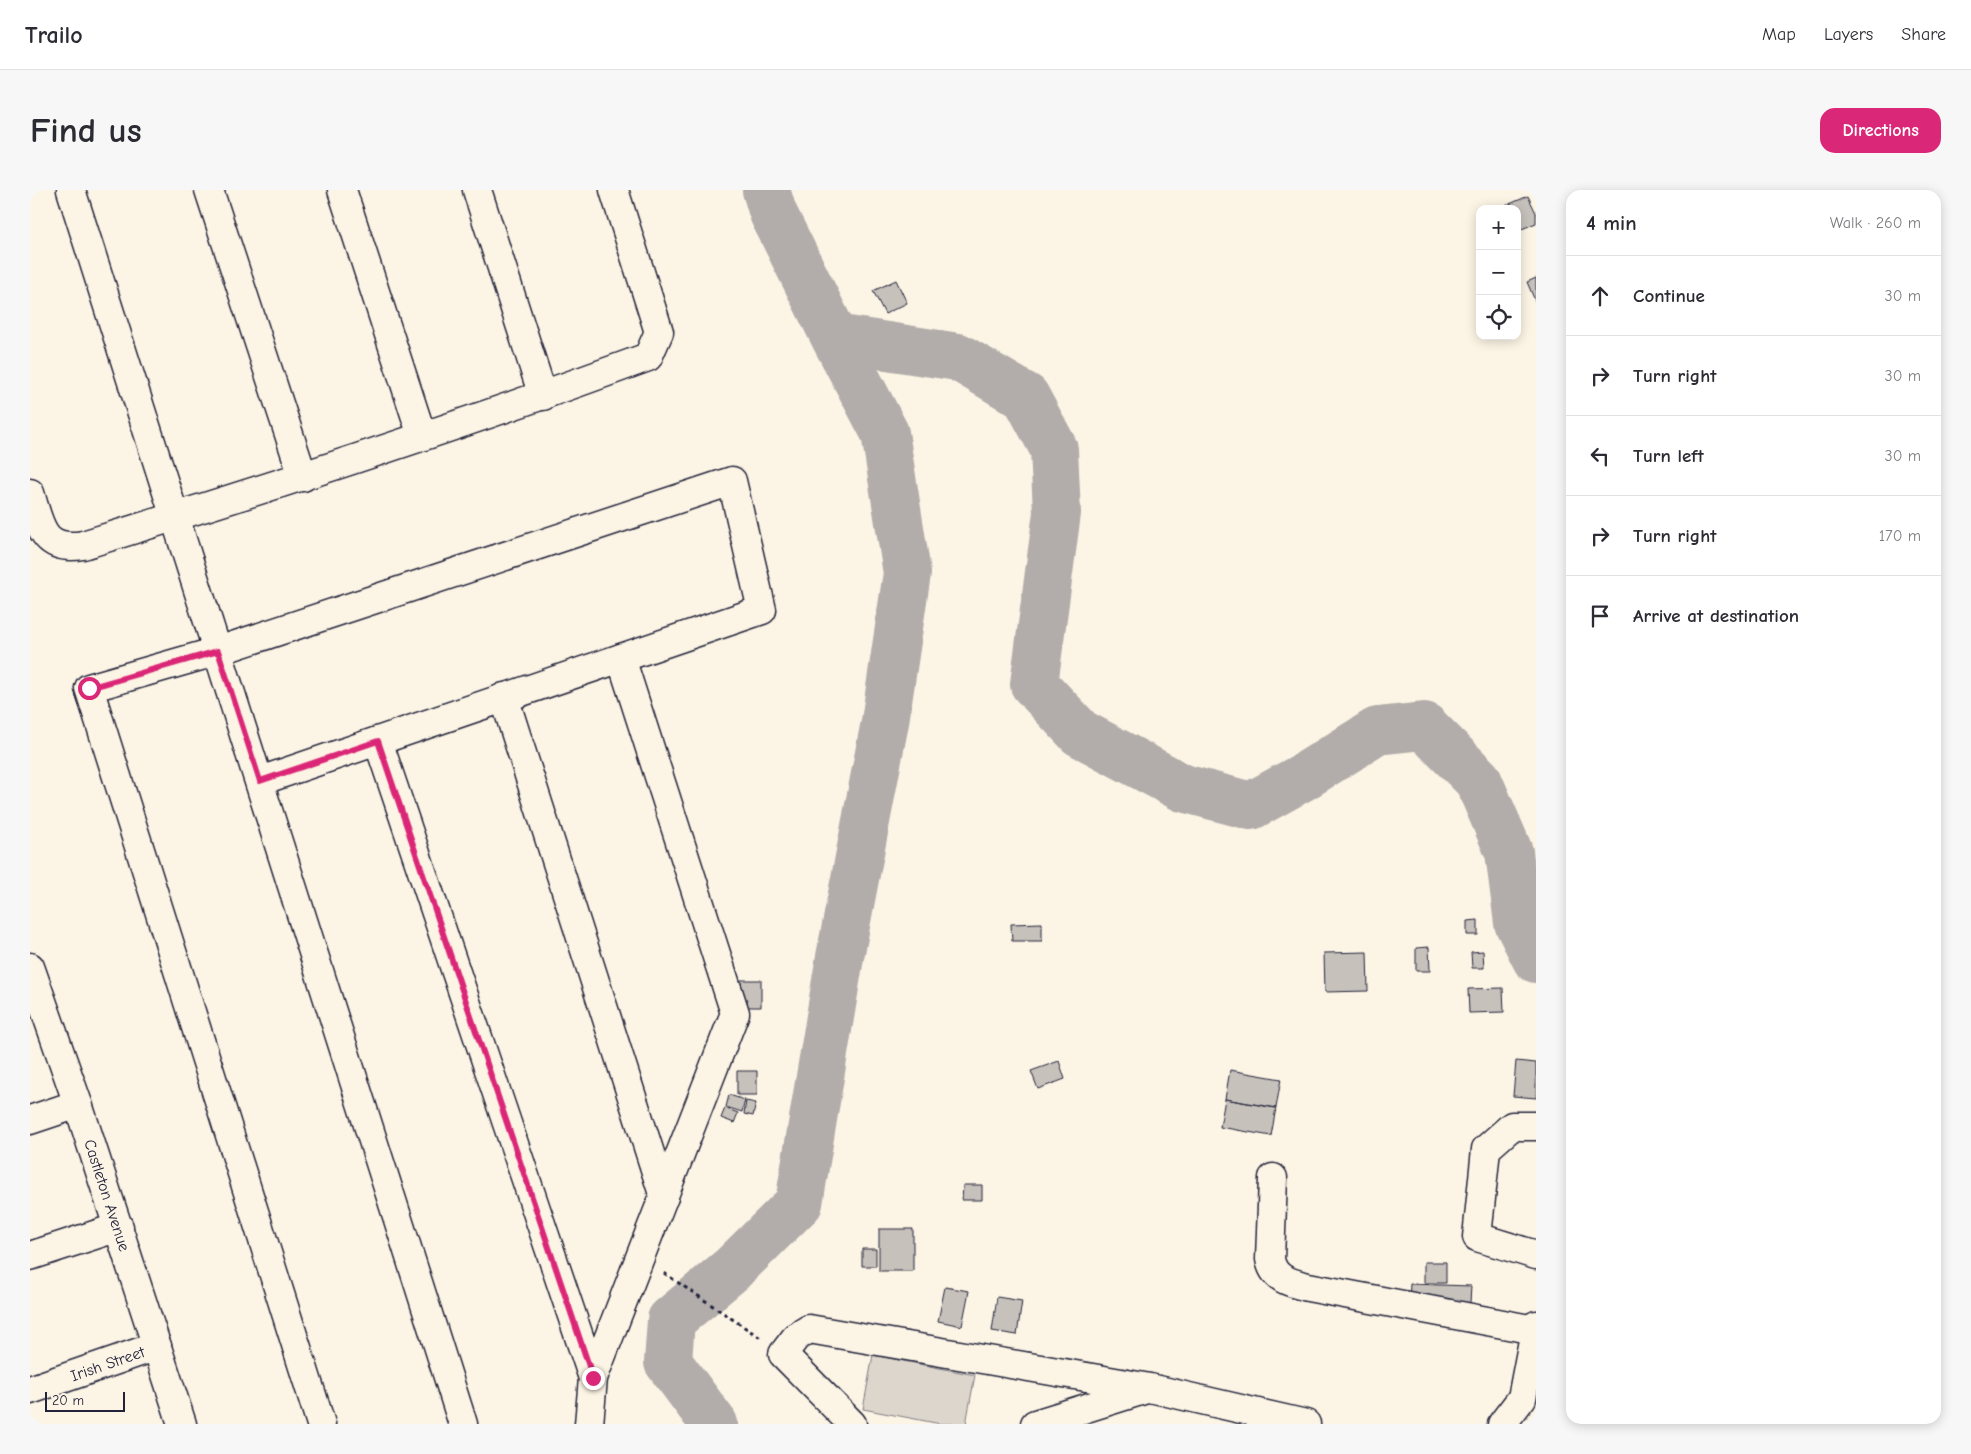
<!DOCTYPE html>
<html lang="en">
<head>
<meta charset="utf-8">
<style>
  :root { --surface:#fff; --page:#f7f7f7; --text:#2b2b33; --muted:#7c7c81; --line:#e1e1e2; --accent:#db2777 }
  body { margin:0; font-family:"Comic Neue",sans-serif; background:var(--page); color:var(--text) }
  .controls { position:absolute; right:15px; top:15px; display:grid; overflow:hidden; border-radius:10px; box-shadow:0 2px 12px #0003 }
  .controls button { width:45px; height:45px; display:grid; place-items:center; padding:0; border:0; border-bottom:1px solid var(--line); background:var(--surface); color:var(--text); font:25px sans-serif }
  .scale { position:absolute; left:15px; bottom:12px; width:80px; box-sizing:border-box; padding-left:5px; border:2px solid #22223b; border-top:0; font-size:14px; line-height:18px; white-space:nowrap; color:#22223b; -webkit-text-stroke:4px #fcf5e5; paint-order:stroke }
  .stop { position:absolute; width:15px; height:15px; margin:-11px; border:4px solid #db2777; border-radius:50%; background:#fff }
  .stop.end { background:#db2777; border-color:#fff; box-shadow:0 1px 5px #0008 }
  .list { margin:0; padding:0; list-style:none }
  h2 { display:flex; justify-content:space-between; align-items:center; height:65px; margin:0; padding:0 20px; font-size:21px }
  h2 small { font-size:16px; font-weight:400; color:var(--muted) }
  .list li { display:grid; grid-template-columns:32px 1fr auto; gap:15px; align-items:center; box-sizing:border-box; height:80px; padding:0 20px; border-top:1px solid var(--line) }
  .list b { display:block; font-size:19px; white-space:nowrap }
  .list em { font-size:16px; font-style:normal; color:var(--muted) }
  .icon { flex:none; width:28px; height:28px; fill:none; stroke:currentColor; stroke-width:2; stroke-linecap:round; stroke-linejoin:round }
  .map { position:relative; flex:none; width:1506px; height:1234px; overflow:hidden; border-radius:15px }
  header { display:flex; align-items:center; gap:30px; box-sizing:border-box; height:70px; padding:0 25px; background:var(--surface); border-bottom:1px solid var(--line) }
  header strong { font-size:24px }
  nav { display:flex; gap:28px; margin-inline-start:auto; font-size:18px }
  .intro { display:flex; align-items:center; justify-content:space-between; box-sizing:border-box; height:120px; padding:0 30px }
  h1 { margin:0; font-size:35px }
  .button { padding:12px 22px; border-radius:15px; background:var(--accent); color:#fff; font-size:18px; font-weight:700 }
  main { display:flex; gap:30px; padding:0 30px }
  aside { flex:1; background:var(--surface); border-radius:15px; box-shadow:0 2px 12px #0003 }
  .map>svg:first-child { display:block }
</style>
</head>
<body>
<header>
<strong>Trailo</strong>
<nav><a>Map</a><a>Layers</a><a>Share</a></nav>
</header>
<div class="intro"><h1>Find us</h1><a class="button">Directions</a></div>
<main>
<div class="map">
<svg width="1506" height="1234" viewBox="0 0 1506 1234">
  <rect width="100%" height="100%" fill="#fcf5e5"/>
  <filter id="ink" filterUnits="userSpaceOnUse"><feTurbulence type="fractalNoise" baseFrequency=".02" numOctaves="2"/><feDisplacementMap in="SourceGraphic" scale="10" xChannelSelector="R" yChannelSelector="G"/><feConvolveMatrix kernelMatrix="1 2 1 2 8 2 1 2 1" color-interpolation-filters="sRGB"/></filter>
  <g filter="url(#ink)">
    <path fill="#dcd6cc" stroke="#7f7c84" d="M843 1165 945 1185 936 1234H911L833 1219Z"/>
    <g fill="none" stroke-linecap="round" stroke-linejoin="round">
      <path stroke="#b2adab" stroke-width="48" d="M805 148 928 167 996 207 1024 259 1027 323 1004 494 1050 543 1153 598 1221 616 1275 586 1347 541 1394 536 1448 590 1479 662 1488 733 1506 769
        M684 1234 638 1172 641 1130 702 1079 769 1013 810 767 855 532 877 383 855 243 805 148 743 23 736 0"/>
    </g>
    <path fill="#c6c1bb" stroke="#22223b" d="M1498 6 1506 23V33L1487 41V19H1468Z
      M1506 88V113L1497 92Z
      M866 90 877 113 855 124 843 101Z
      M1448 730V745H1437V731Z
      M1012 733V751H982L981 734Z
      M1399 757 1400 781H1386V758Z
      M1453 761 1454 778H1442L1441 762Z
      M1337 762 1338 801 1295 802 1294 763Z
      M711 790H731V817H711Z
      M1473 798 1474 822 1439 823 1438 799Z
      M1029 871 1035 889 1008 899 1001 881Z
      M1486 871 1506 873V908L1483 906Z
      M1200 880 1251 889 1246 918 1195 909Z
      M707 881H727V905H707Z
      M699 905 715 910 712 922 696 917Z
      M1195 909 1246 918 1241 946 1190 937Z
      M716 911 726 913 723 926 714 924Z
      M695 918 708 923 704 933 691 928Z
      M933 995H952V1010H932Z
      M849 1039H883V1081H849Z
      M832 1059H846V1076H832Z
      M1394 1072H1416V1093H1394Z
      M1380 1094 1441 1096 1440 1113 1379 1111Z
      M915 1097 939 1101 932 1136 908 1131Z
      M967 1107 992 1111 987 1145 962 1141Z"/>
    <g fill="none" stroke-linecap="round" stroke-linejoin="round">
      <defs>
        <g id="minor">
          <path d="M41 0 433 1234"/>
          <path d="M179 0 273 287"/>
          <path d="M312 0 392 246"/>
          <path d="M447 0 513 206"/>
          <path d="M0 303C10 335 12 362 53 355 243 297 431 236 618 167L629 142 584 0"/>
          <path d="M474 507 634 1007"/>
          <path d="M348 551 563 1188"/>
          <path d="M230 591 732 420 702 291 188 461 59 498 291 1234"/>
          <path d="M0 930 48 914"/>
          <path d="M1506 936H1482L1456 959 1447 1047 1506 1065"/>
          <path d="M1243 988 1240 1069C1243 1089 1261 1093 1278 1097L1505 1140"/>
          <path d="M0 1066 89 1037"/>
          <path id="s1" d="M0 1200 127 1156"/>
          <path d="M559 1234 563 1188 705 823 591 468"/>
          <path d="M822 1234 753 1164 766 1147 779 1139 1120 1198 1276 1234"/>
          <path d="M1005 1234 1117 1199"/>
          <path d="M1472 1234 1492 1208 1506 1135"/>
        </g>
        <g id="tertiary">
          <path id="s2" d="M0 777 48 914 152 1234"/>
        </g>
      </defs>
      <use href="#minor" stroke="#22223b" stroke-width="31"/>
      <use href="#tertiary" stroke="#22223b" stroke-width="31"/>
      <path stroke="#22223b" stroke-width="3" stroke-dasharray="4 4" stroke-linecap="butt" d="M634 1083 732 1149"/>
      <use href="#minor" stroke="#fcf5e5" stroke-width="28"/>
      <use href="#tertiary" stroke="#fcf5e5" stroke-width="28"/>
    </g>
  </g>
  <g fill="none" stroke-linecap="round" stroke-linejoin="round" filter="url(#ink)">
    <path stroke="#db2777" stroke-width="6" d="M59 498 188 461 230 591 348 551 563 1188"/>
  </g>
  <g text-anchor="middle" stroke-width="4" stroke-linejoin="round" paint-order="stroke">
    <g font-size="16" fill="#22223b" stroke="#fcf5e5">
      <text dy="6" stroke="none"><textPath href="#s2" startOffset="241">Castleton Avenue</textPath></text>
      <text dy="6" stroke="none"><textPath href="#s1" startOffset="82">Irish Street</textPath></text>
    </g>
  </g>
</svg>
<div class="controls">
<button>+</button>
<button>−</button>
<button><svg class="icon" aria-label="locate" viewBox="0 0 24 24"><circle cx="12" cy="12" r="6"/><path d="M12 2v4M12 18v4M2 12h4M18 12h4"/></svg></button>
</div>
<div class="scale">20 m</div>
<div class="stop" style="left:59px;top:498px"></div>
<div class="stop end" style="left:563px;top:1188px"></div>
</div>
<aside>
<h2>4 min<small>Walk · 260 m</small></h2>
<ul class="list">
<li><svg class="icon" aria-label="ahead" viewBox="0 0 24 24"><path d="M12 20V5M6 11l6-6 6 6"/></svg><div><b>Continue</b></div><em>30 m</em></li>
<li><svg class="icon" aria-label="right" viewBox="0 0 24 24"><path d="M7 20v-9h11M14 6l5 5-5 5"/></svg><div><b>Turn right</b></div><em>30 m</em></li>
<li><svg class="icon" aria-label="left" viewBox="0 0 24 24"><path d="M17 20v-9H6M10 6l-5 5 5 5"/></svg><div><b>Turn left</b></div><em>30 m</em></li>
<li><svg class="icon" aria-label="right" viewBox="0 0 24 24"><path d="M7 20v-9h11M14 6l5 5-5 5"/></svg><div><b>Turn right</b></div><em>170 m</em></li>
<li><svg class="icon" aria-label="arrive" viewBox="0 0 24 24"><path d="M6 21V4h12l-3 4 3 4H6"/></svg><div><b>Arrive at destination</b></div></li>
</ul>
</aside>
</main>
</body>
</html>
